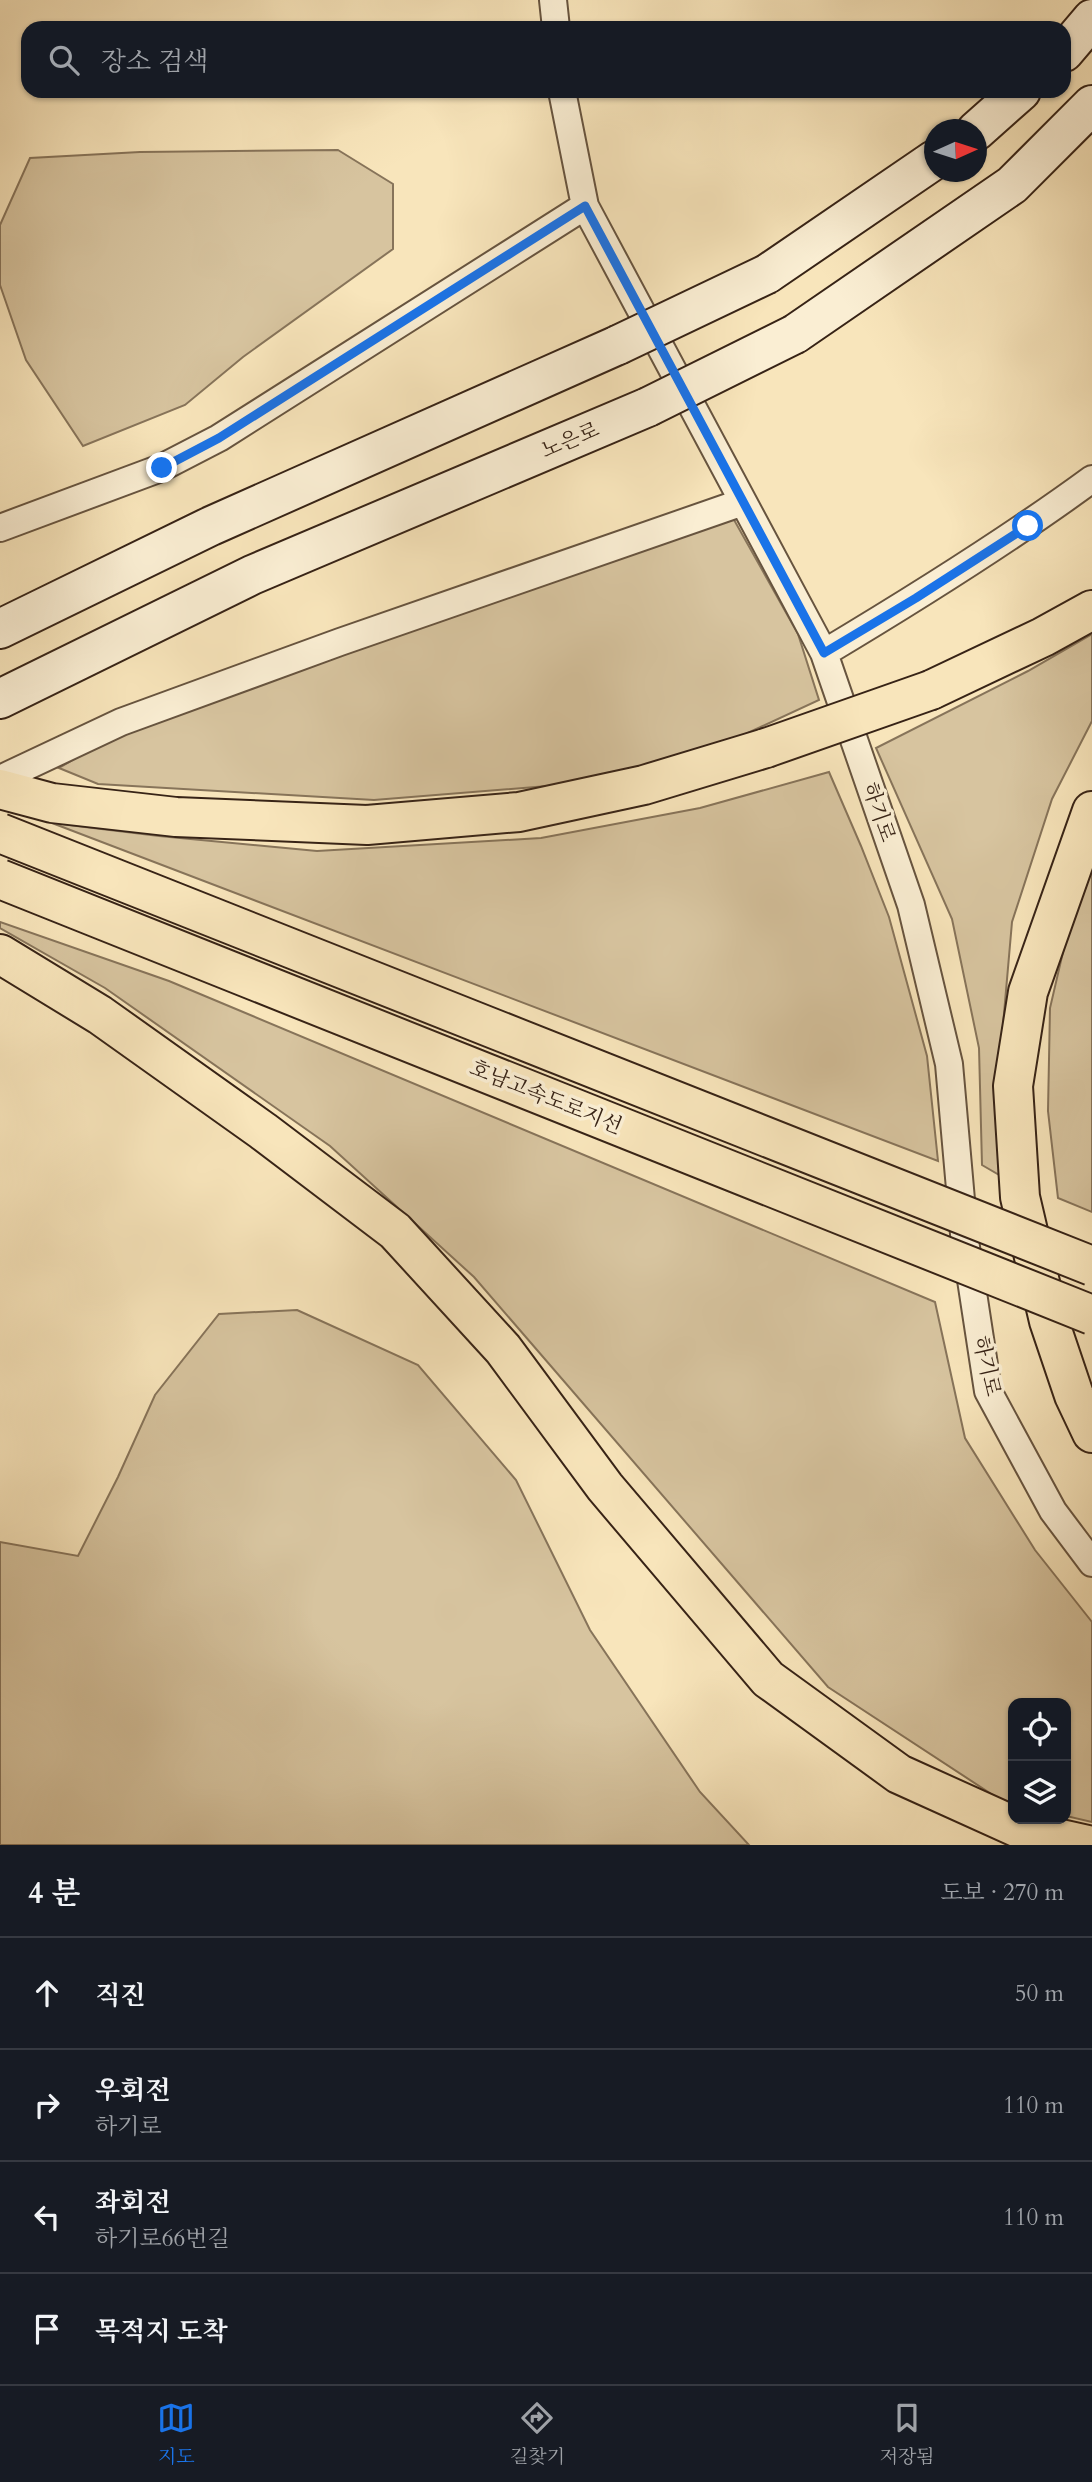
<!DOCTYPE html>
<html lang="ko">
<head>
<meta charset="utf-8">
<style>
  :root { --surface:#171b24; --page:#242831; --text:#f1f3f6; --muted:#9ea1a6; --line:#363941; --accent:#1a73e8 }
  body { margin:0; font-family:Cardo,"Noto Serif KR",serif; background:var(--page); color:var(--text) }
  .controls { position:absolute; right:21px; bottom:21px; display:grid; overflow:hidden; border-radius:14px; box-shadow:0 2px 5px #0004 }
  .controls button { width:63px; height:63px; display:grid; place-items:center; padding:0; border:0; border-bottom:2px solid var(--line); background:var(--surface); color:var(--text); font:35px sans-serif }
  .compass { position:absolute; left:924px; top:119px; width:63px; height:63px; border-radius:50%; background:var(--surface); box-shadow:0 2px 5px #0004; rotate:87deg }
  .stop { position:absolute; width:21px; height:21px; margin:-16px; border:5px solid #1a73e8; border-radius:50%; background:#fff }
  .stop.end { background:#1a73e8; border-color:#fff; box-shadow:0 2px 7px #0008 }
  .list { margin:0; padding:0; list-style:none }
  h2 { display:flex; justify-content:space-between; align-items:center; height:91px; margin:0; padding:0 28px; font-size:30px }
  h2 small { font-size:23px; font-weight:400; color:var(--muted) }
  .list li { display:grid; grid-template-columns:46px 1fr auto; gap:21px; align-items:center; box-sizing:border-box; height:112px; padding:0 28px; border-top:2px solid var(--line) }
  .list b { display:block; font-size:26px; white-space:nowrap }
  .list p { margin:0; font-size:23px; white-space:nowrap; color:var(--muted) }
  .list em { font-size:23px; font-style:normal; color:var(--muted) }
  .icon { flex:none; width:38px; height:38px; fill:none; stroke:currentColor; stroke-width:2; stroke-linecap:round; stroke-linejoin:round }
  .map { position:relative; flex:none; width:1092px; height:1845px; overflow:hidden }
  .search { position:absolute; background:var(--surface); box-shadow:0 2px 5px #0004; left:21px; right:21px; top:21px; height:77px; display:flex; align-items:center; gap:18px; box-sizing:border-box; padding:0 24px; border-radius:21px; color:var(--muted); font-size:26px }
  .sheet { height:539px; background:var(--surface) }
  nav { display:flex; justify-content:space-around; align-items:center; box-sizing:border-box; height:98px; border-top:2px solid var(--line); background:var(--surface); font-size:19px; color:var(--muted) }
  nav a { display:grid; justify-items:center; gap:4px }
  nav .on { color:var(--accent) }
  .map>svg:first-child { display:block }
</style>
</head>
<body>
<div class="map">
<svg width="1092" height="1845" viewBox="0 0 1092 1845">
  <rect width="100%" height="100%" fill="#f8e5bb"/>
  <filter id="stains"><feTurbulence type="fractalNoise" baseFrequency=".00286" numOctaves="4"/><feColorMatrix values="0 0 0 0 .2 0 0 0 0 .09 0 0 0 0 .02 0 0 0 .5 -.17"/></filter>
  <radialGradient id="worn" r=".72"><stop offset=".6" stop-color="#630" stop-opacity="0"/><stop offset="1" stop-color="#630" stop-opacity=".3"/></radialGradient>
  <path fill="#d7c49f" stroke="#87745a" stroke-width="2" d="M338 150 393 184V249L243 357 185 405 83 446 26 360 0 285V225L30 158 140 152Z
    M733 518 798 634 819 700 739 737 596 782 374 800 98 784 59 768 115 735Z
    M1092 634V721L1052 799 1012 922 1001 1048V1176L982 1165 979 1048 952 919 876 748 1028 671Z
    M829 772 861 846 889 917 927 1056 938 1161 52 823 159 836 317 851 541 838 700 808Z
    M1092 839V1212L1058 1198 1048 1111 1050 1008 1086 853Z
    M0 922 169 981 935 1302 965 1438 1035 1550 1092 1622V1822L1066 1816V1703H1013V1804L1002 1801 828 1687 474 1277 330 1146 105 988 0 928Z
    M297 1310 418 1365 516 1480 590 1630 700 1792 749 1845H0V1542L78 1556 118 1477 155 1395 219 1314Z"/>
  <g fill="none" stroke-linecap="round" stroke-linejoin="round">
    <defs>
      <path id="street" d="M553 0 556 28
        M562 91 585 206 824 653 911 905 949 1064 964 1234 988 1391 1053 1511 1092 1563
        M0 528 161 468 219 438 585 206
        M824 653C916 598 1006 542 1092 479
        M0 779 121 722 340 642 743 502"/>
      <path id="secondary" d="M1064 52 1092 19
        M976 131 1021 91
        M767 274 934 160
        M795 334 1012 185 1092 105
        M0 629 211 526 618 345
        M0 699 252 575 648 407"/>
      <path id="highway" d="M931 690 1043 637 1092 610
        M0 789 52 803 176 817 367 825 519 812 644 785 766 748
        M1092 811 1028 992 1013 1086 1020 1197 1049 1321 1074 1395 1092 1433
        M0 954 100 1015 263 1131 395 1231 503 1349 605 1487 768 1679 899 1774 1025 1831 1088 1845"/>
    </defs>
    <use href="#street" stroke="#67543f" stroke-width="30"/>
    <use href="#secondary" stroke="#372316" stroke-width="42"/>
    <use href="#highway" stroke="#372316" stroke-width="42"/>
    <use href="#street" stroke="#faeed3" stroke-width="26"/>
    <use href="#secondary" stroke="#faeed3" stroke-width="38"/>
    <use href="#highway" stroke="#f8e5bb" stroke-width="38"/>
    <defs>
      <path id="secondary-bridge" d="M618 345 767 274
        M648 407 795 334"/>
      <path id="highway-bridge" d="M766 748 931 690
        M0 833 1092 1266
        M0 879 1092 1315"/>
    </defs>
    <use href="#secondary-bridge" stroke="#372316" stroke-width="42" stroke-linecap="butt"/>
    <use href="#highway-bridge" stroke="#372316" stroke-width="42" stroke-linecap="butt"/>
    <use href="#secondary-bridge" stroke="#faeed3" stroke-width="38"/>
    <use href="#highway-bridge" stroke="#f8e5bb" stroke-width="38"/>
  </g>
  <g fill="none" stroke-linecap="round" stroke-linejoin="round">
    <path stroke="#1a73e8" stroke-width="9" d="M162 468 219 438 585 206 824 653 916 598 1028 526"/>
  </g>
  <g text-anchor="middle" stroke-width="7" stroke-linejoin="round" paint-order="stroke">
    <g font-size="21" fill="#372316" stroke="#faeed3">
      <text transform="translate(570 440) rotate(-23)" y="7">노은로</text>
      <text transform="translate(879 812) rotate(71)" y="7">하기로</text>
      <text transform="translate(546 1097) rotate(22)" y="7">호남고속도로지선</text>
      <text transform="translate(987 1366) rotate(77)" y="7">하기로</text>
    </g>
  </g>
  <rect width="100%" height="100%" filter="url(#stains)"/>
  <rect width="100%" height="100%" fill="url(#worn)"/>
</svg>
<div class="controls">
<button><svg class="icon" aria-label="locate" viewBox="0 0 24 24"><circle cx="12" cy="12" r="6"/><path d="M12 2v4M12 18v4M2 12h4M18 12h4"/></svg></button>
<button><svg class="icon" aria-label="layers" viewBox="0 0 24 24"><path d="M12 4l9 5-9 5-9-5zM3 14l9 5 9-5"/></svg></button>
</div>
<svg class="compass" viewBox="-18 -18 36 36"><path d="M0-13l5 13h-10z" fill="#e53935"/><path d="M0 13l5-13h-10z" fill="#9ea1a6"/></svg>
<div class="stop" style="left:1028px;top:526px"></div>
<div class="stop end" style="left:162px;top:468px"></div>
<div class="search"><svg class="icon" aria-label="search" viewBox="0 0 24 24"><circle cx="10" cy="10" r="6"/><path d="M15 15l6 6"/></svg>장소 검색</div>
</div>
<section class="sheet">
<h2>4 분<small>도보 · 270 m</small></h2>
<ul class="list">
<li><svg class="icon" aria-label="ahead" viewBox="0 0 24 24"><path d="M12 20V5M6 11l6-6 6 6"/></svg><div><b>직진</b></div><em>50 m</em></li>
<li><svg class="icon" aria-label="right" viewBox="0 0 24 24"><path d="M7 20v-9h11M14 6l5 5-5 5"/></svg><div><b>우회전</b><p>하기로</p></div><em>110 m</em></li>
<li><svg class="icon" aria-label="left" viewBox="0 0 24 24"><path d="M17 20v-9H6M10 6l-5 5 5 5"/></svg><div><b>좌회전</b><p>하기로66번길</p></div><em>110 m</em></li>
<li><svg class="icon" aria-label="arrive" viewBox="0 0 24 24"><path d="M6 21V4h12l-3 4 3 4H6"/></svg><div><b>목적지 도착</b></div></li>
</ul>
</section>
<nav>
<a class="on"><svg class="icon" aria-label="map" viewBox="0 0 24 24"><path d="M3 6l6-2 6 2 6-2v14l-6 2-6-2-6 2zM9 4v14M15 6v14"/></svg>지도</a>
<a><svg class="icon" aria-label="directions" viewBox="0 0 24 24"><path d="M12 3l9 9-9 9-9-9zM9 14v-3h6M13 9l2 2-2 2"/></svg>길찾기</a>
<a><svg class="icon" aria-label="saved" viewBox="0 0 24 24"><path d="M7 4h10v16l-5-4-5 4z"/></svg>저장됨</a>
</nav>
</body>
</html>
